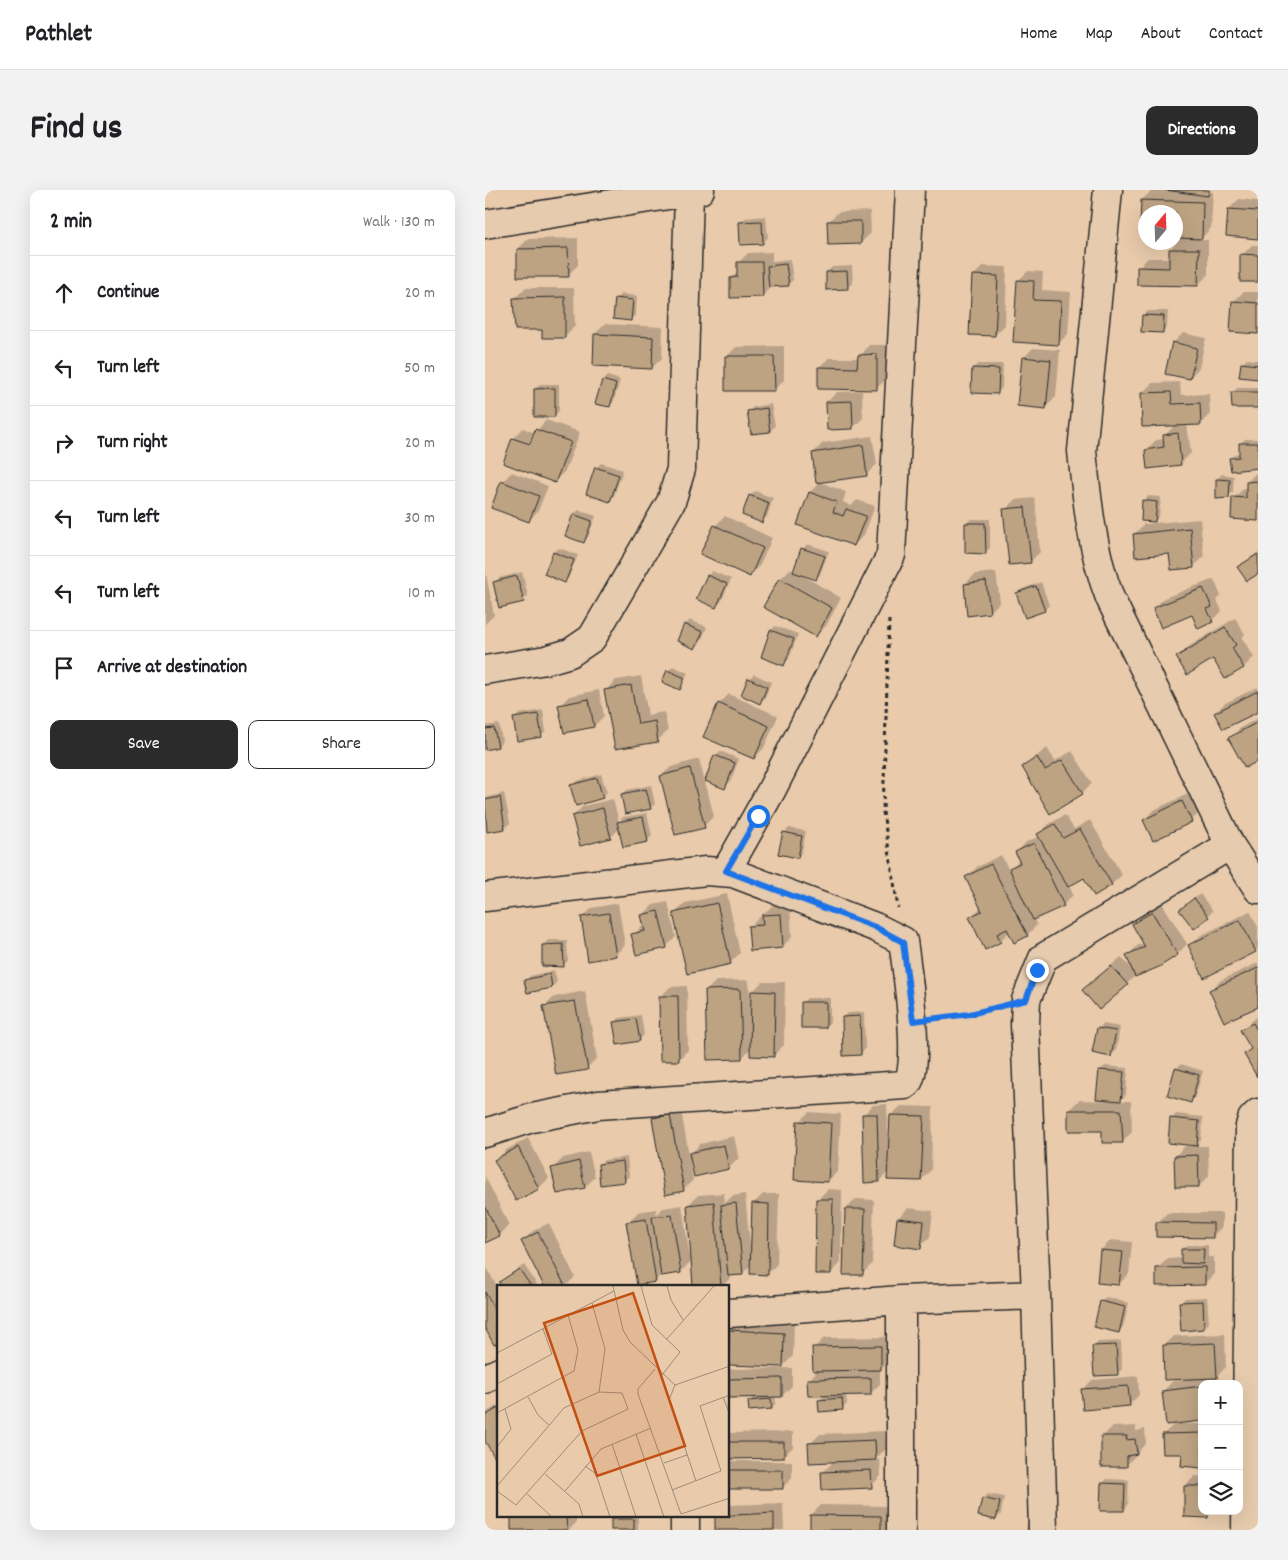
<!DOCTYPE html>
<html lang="en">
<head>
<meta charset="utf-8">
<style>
  :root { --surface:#fff; --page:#f2f2f2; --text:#202124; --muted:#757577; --line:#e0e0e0; --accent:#2b2b2b }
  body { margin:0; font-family:Dekko,sans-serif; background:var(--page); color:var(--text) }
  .controls { position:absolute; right:15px; bottom:15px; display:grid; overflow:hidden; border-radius:10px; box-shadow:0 5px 20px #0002 }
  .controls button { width:45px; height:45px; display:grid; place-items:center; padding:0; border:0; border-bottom:1px solid var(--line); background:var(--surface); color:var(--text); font:25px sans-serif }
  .compass { position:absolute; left:653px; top:15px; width:45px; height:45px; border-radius:50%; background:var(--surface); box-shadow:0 5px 20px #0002; rotate:19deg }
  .stop { position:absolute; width:15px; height:15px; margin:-11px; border:4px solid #1a73e8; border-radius:50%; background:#fff }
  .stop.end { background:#1a73e8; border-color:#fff; box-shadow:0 1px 5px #0008 }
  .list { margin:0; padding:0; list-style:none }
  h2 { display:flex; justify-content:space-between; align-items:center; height:65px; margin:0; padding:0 20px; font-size:21px }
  h2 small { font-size:16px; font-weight:400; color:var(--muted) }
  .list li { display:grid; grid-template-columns:32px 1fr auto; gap:15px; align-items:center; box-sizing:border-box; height:75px; padding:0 20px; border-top:1px solid var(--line) }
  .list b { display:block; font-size:19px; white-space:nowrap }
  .list em { font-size:16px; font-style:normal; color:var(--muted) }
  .actions { display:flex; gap:10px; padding:15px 20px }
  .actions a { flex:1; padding:11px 0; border:1px solid var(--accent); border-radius:10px; text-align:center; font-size:18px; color:var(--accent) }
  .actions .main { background:var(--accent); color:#fff }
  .icon { flex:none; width:28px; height:28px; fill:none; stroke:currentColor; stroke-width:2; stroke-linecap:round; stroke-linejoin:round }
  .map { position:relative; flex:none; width:773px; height:1340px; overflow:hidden; border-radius:10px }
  header { display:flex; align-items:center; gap:30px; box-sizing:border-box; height:70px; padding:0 25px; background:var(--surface); border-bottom:1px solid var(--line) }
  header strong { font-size:24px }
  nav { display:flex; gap:28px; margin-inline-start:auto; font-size:18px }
  .intro { display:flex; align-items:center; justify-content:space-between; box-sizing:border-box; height:120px; padding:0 30px }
  h1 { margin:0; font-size:35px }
  .button { padding:12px 22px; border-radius:10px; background:var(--accent); color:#fff; font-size:18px; font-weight:700 }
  main { display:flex; gap:30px; padding:0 30px }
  aside { flex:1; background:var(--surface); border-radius:10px; box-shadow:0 5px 20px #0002 }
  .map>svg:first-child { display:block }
</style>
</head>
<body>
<header>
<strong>Pathlet</strong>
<nav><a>Home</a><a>Map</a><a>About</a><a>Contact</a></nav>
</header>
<div class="intro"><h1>Find us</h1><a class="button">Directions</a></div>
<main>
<aside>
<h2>2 min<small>Walk · 130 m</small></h2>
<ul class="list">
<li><svg class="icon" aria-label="ahead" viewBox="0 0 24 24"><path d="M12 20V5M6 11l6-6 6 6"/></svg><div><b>Continue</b></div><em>20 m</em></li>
<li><svg class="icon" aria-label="left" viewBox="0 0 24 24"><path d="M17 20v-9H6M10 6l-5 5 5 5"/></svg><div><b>Turn left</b></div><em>50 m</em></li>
<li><svg class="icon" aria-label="right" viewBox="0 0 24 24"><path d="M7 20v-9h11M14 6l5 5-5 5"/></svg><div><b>Turn right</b></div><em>20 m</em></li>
<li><svg class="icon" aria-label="left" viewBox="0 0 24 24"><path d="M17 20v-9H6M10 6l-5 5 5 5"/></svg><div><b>Turn left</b></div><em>30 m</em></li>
<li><svg class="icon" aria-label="left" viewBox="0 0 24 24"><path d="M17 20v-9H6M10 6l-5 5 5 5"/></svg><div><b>Turn left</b></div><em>10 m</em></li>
<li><svg class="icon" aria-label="arrive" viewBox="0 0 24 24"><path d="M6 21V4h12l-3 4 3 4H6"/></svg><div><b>Arrive at destination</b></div></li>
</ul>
<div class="actions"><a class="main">Save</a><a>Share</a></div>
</aside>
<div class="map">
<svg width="773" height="1340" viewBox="0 0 773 1340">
  <rect width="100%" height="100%" fill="#e9cbab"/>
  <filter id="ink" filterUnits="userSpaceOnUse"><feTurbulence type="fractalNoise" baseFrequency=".02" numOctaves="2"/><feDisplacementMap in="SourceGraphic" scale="10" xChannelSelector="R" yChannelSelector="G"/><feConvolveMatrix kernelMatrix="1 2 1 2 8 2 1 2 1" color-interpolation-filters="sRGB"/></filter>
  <g filter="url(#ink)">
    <path fill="#0003" d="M667 0H727L725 2H728L726 38 715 50H723V85L713 95 653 78 663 68H685V59L697 47H691V22H661L657 10Z
      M754 9 773 11V47L742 44 744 19Z
      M385 21 386 43 376 53 343 32 353 22Z
      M281 26 283 48 278 52 255 32 260 28Z
      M93 48V75L83 85 33 59 43 49Z
      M767 55H773V91H756L757 65Z
      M287 62V71L305 69 308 90 303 94 287 96 278 105 246 88 253 81V73L263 63Z
      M367 76 368 93 363 97 342 82 347 77Z
      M498 76 522 77 520 135 510 145 488 86Z
      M543 81 558 82 557 100 586 102 583 144 573 154 533 91Z
      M40 98H89L90 136 80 146 58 139 30 108Z
      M758 102H773V142L746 141 748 112Z
      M136 104 152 106 151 125 146 129 131 109Z
      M663 121H683L682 137 678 142 658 125Z
      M120 134 178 137 177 168 167 178 110 144Z
      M698 143 721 148 714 178 704 188 688 153Z
      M384 155H402L401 189 391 199 334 177 344 168H374Z
      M299 156V190L289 200 241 167 251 157Z
      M548 158 575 160 571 207 561 217 538 168Z
      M762 169 773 170V187L755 186 757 174Z
      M493 174H518L517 198 512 203 488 178Z
      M123 186 135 190 129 211 125 216 118 191Z
      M695 192 696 205 724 204 725 224 715 234H702L706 263 696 273 661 260 671 250 679 249V246L690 235 657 203 667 193Z
      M55 194H74V221L69 226 50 199Z
      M752 198H773V216L748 217V203Z
      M377 201 378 228 368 238 342 212 352 202Z
      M286 214 290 236 285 241 267 243 264 222 268 217Z
      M61 230 95 242 80 281 70 291 19 272 28 248 38 238 50 243Z
      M387 246 392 274 382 284 333 292 328 263 338 253Z
      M760 249H773V277L747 280 746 269 750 264 755 263V254Z
      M116 273 138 280 129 306 124 311 111 278Z
      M27 282 63 296 53 321 43 331 17 292Z
      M772 282 773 329 748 328 749 308 759 298H762V292Z
      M737 284 749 286 748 302 743 306 732 289Z
      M335 292 361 302 358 312 366 316 372 310 390 316 379 345 369 355 314 334 325 302Z
      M270 301 288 308 282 327 277 331 265 306Z
      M663 306 676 307 674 326 670 331 659 311Z
      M550 308 555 362 545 372 520 320 530 310Z
      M94 320 111 326 103 347 98 352 81 345 89 324Z
      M240 326 287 348 275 375 265 385 230 336Z
      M486 329H505V358L500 362 481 334Z
      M715 329 719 367 709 376 649 344 659 334Z
      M322 354 344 361 335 384 331 389 317 385 356 408 341 436 331 446 295 389 305 379 310 382 318 359Z
      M74 358 93 365 84 387 80 391 61 384 69 362Z
      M773 362V383L762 390 754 377Z
      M0 379 9 425 0 434Z
      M227 381 246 389 236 412 231 416 223 386Z
      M37 382 43 406 38 410 9 393 14 388Z
      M511 382 515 412 505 422 480 394 490 384Z
      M729 389 736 406 732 410 737 421 727 431 708 424 669 418 679 408Z
      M556 392 564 415 560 420 532 404 537 399Z
      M750 428 760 444 757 448 769 467 759 477 740 488 728 468 693 467 703 457Z
      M205 430 222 437 215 453 210 458 200 435Z
      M290 436 313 444 304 469 299 474 286 441Z
      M188 476 203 483 194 498 183 481Z
      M269 484 286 492 280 508 275 512 264 489Z
      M156 486 163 525 179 522 183 541 173 550 131 558 121 500 131 490Z
      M773 497V521L738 538 730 523 740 513Z
      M114 500 119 526 109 536 80 542 74 516 84 506Z
      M244 504 293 526 279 558 269 568 234 514Z
      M58 520 61 541 56 546 30 528 34 524Z
      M773 528V570L761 577 745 548 755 538Z
      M14 534 17 551 13 556 0 558V536Z
      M562 558 570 571 587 561 607 593 597 603 538 577Z
      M235 561 254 569 245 592 240 597 230 566Z
      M214 569 229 626 219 636 176 586 186 577Z
      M116 584 122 602 117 607 87 596 92 591Z
      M166 595 170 614 165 618 138 605 142 600Z
      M707 602 716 621 706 631 659 630 669 620Z
      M19 603 25 633 20 638 3 640 0 608Z
      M128 609 134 632 138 627 162 623 167 646 162 651 135 638 126 647 88 626 98 616Z
      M580 625 589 639 605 630 637 685 627 694 609 704 599 687 584 695 588 705 578 715 549 729 552 735 542 745 525 741 515 751 486 727 495 718 482 687 492 677 516 665 524 680 535 669 532 662 541 652 555 646 554 644 564 634Z
      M304 638 321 641 317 662 312 666 299 643Z
      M242 704 255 763 245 773 190 723 200 713Z
      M715 704 728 721 709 737 700 716Z
      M183 712 191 747 181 757 148 745 160 734 158 725 168 715Z
      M133 713 140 755 130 765 97 728 107 718Z
      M677 713 702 754 693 764 673 776 651 785 642 794 609 791 636 767 648 780 643 765 653 755 659 753 648 735 658 725Z
      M305 714 307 747 297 757 264 737 288 715Z
      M765 721 773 737V758L770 761 705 756 715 746Z
      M63 750H82L83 771 78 775 58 755Z
      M773 773V816L739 830 726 800 736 790Z
      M69 780 72 792 67 797 41 790 45 786Z
      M264 790 265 808H267V802L277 792H300L299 855 289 865 266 858 257 868 221 801 231 791Z
      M202 796 203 860 193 870 175 807 185 797Z
      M100 801 112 868 102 878 59 817 69 807Z
      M322 808H345V832L341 837 317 813Z
      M379 822 380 859 376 864 358 827 363 823Z
      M156 825 159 845 154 850 130 833 134 828Z
      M773 826V884L772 885 760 864 766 858 756 840Z
      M618 834 635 837 631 861 626 865 613 839Z
      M696 874 718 881 710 907 706 912 691 879Z
      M620 876 643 878 641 905 635 911H646L647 942 637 952 584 920 594 910 625 911 615 880Z
      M402 914 403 948H405L406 925 416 916 448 917 446 980 436 990 403 982 394 991 378 925 388 915Z
      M195 915 204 965 215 954 249 946 254 968 244 978 210 986 207 973H205L208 990 198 1000 169 928 179 918Z
      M324 922 356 924 353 981 343 991 314 932Z
      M691 924 718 927 716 950 710 956H723L724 986 714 996 690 966 700 956H708L687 929Z
      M43 948 64 988 54 998 31 1009 11 970 21 960Z
      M104 962 110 987 100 997 68 978 78 968Z
      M142 967 144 986 139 991 114 975 119 970Z
      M0 986 24 1035 14 1045 0 1052Z
      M343 999 357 1000 356 1073 346 1083 333 1009Z
      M239 1003 240 1013 247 1006 260 1004 265 1056 268 1014 278 1004H294L292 1074 282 1084 267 1074 257 1084 246 1085V1088L237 1096H210L207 1070 196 1082 176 1085 171 1090 143 1032 153 1022 171 1019V1025L178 1018 197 1015 205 1068H207L203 1015 213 1005Z
      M371 1009 389 1010 387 1074 377 1084 361 1019Z
      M423 1018 448 1021 445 1047 435 1057 413 1028Z
      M682 1023H737V1037L727 1047 672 1033Z
      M64 1033 90 1087 81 1096H60L38 1051 48 1041Z
      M626 1050 647 1052 644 1084 634 1094 616 1060Z
      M702 1055H723V1067H729V1084L719 1094 672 1079 682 1069 697 1068V1059Z
      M0 1075 14 1100V1151L0 1135Z
      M39 1075 52 1094 49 1096H18L16 1093 20 1088Z
      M621 1107 644 1113 638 1137 634 1142 616 1112Z
      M722 1107 724 1133 719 1138 696 1113 700 1108Z
      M248 1130 309 1133 308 1166 298 1176 244 1173V1135Z
      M740 1144 741 1177 733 1185 734 1194H717V1230L694 1232V1234H717V1277L679 1244 690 1233 678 1201 688 1191 701 1190 679 1156 689 1146Z
      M405 1147 406 1169 395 1179V1194L385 1204H361L362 1214 357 1219 335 1210 340 1204 324 1190 334 1179 329 1158 339 1148Z
      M636 1151 637 1179 632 1184 609 1157 613 1152Z
      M307 1178V1196L297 1206H290L291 1213 286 1218 264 1212 269 1206 244 1207V1179Z
      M653 1186 654 1205 644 1215 597 1200 607 1190Z
      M14 1215V1273L0 1249V1223Z
      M651 1236V1241L660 1239 661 1253 641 1276 617 1247 627 1237Z
      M400 1241 401 1259 389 1270H395L396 1286 386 1296 337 1283 349 1271 325 1254 335 1244Z
      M308 1242V1257L298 1267 244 1268V1243Z
      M244 1271H307V1288L297 1298H244Z
      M710 1286 717 1287V1321H727L722 1326H700V1296Z
      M622 1289 644 1290 643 1315 639 1320 617 1294Z
      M503 1304 519 1307 516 1324 511 1329 498 1308Z
      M298 1313 299 1340H231L244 1326V1315Z
      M336 1315 405 1316V1340H326V1325Z
      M544 1318 554 1340H541Z
      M27 1326H91V1333L84 1340H27Z
      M131 1326H153V1340H127V1330Z"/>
    <path fill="#bda382" stroke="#2b2b2b" d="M680 0H724L723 6Z
      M656 10 718 12 717 49 691 48V22H661V34H655Z
      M743 19 773 21V49L741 46Z
      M277 31 278 54 255 55 254 32Z
      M342 31H376V54L343 55Z
      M83 58 84 87H32V59Z
      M684 59H714L713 96 652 95V77L684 78Z
      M755 64 773 65V92H755Z
      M252 72H277L278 107 245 108V88L252 87Z
      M301 74 304 96 284 97 282 76Z
      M362 81 363 99 341 100V82Z
      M487 85 513 86 510 146 484 145Z
      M532 90 549 91 548 110 576 111 574 155 528 152Z
      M80 107V148H57V140H30L28 108Z
      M130 108 148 110 146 131 128 129Z
      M747 111 773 113V144L745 142Z
      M657 125 679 126 678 143 656 142Z
      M109 144 168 147 167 179 108 176Z
      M687 152 712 158 705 189 680 184Z
      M392 164V200L333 199V177L372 178 373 165Z
      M240 166H289L290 201H240Z
      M537 167 566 170 561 219 532 216Z
      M756 173 773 175V189L754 187Z
      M487 178 514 179 513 204 486 203Z
      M117 190 131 194 125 217 110 214Z
      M70 198V227H49V199Z
      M686 202 687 214 715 213 716 235 657 237 656 203Z
      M746 202H773V218H747Z
      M367 211 368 239 342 240 341 212Z
      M282 218 285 242 266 244 262 221Z
      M50 239 86 252 70 293 18 273 27 248 45 254Z
      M693 243 696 275 662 279 660 260 679 257 678 245Z
      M754 253H773V278L746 281 744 268 754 267Z
      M378 255 382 286 331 293 327 263Z
      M110 277 134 285 125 312 101 304Z
      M731 289 745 290 744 308 731 309Z
      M16 291 54 306 44 332 6 318Z
      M773 291V331L746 329 747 307 761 308V292Z
      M324 302 352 312 348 322 358 326 361 319 381 326 369 356 312 335Z
      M264 305 284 313 277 333 257 325Z
      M657 310 672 312 670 332 656 331Z
      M540 317 546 373 524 375 518 319Z
      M88 324 107 331 99 353 80 346Z
      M480 333H500L501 364 480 363Z
      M229 335 278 358 265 387 215 364Z
      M705 338 709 378 686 380 684 364 650 367 648 344Z
      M316 358 340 366 331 390 308 382Z
      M68 362 89 370 80 393 59 384Z
      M773 364V384L762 391 752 377Z
      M222 385 242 394 231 418 211 409Z
      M32 386 39 412 14 418 8 392Z
      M294 388 347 418 331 447 278 417Z
      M501 391 505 423 482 426 479 394Z
      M551 396 560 421 540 428 531 403Z
      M718 398 727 417 722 419 728 432 713 439 707 425 676 438 668 418Z
      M199 434 218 442 210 459 192 451Z
      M740 437 751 455 747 458 759 478 740 489 728 469 702 485 691 467Z
      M285 440 309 449 299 476 276 467Z
      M182 480 200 488 195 500 177 492Z
      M263 488 282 497 275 514 256 505Z
      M146 495 153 534 170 531 173 552 130 559 119 500Z
      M773 501V522L738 539 729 523Z
      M104 509 109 537 79 543 73 515Z
      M233 513 284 536 269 569 218 547Z
      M53 524 57 547 32 551 28 528Z
      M773 532V571L760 578 743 548Z
      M9 538 13 557 0 560V539Z
      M229 565 250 573 240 599 220 591Z
      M552 567 560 580 577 570 598 604 565 624 537 577Z
      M205 578 220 638 190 645 175 586Z
      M112 588 118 608 91 616 85 595Z
      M161 599 166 619 140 624 136 604Z
      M15 607 20 639 2 642 0 610Z
      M697 611 707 632 668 651 658 630Z
      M118 618 126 648 95 656 87 626Z
      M158 627 163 652 138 657 132 632Z
      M570 634 578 648 595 639 627 695 609 706 599 688 583 697 552 644Z
      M298 642 317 646 313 668 293 664Z
      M549 653 579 716 548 730 524 678 535 673 530 662Z
      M506 674 543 746 529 753 522 739 512 744 516 752 500 760 484 727 497 721 480 687Z
      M709 708 724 727 709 739 694 720Z
      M232 713 246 774 202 784 188 723Z
      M173 721 182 758 151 765 146 744 160 741 156 725Z
      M667 722 693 765 674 777 650 787 641 765 660 757 647 734Z
      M124 723 131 766 103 771 96 727Z
      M296 724 298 758 265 761 263 736 278 735 277 725Z
      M755 730 771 762 719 788 703 755Z
      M78 754 79 777 57 776V755Z
      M626 776 643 795 614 820 597 800Z
      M773 778V817L739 832 724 800Z
      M65 784 67 798 42 803 39 790Z
      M255 799 257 869 222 870 220 800Z
      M266 801 290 802 289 867 265 866Z
      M174 806H193L194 871H175Z
      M90 811 103 880 71 885 58 816Z
      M316 812H341V838H316Z
      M375 826 376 865 358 866 357 827Z
      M151 829 155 851 132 855 128 832Z
      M768 833 773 842 772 887 759 864 766 859 755 840Z
      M612 838 631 841 626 867 607 863Z
      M690 878 714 885 706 913 682 906Z
      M614 880 639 882 636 911 611 909Z
      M583 920H636L638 953H617V941H583Z
      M377 924H392L394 992 379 993Z
      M185 925 199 1001 180 1005 167 928Z
      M405 925 439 926 436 991 402 990Z
      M685 928 714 931 712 956 683 953Z
      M312 931 346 933 343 992 309 990Z
      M239 955 244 979 209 987 204 963Z
      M33 957 54 999 31 1011 9 970Z
      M713 965 714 997H690L689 966Z
      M94 971 100 998 72 1004 66 978Z
      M138 971 140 992 115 995 113 974Z
      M331 1009H348L346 1084H330Z
      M229 1012 236 1096H208L202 1015Z
      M251 1013 258 1085 243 1086 236 1015Z
      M267 1013 284 1014 283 1085 265 1084Z
      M0 1016 15 1046 0 1053Z
      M360 1019H380L378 1085H358Z
      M187 1025 196 1083 176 1086 167 1027Z
      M412 1028 439 1031 436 1059 409 1055Z
      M161 1029 171 1092 152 1095 141 1032Z
      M671 1032 728 1033V1048L671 1047Z
      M53 1042 80 1096H59L36 1051Z
      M696 1059H719L718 1074 696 1073Z
      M615 1060 638 1062 634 1095 612 1093Z
      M720 1077V1095L671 1096V1078Z
      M34 1079 46 1096H16L14 1092Z
      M0 1102 14 1128V1152L9 1155 0 1138Z
      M615 1111 640 1117 634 1143 609 1137Z
      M718 1111 719 1139 696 1141 694 1112Z
      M244 1140 299 1143 298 1177 244 1175Z
      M730 1153 732 1188 679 1190 678 1155Z
      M631 1155 633 1185 609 1186 607 1156Z
      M396 1156V1180L328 1181 327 1157Z
      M297 1188V1207L244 1208V1189Z
      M386 1188V1205L323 1206 322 1189Z
      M643 1196 645 1216 598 1220 596 1199Z
      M717 1196V1231L681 1235 677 1201Z
      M357 1208 358 1220 334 1222 333 1210Z
      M286 1209 287 1219 264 1221 263 1211Z
      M13 1218 14 1220V1275L0 1251V1226Z
      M717 1243V1278L696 1276 697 1264H678L677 1244Z
      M616 1246H642L641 1250 650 1249 652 1264 642 1266V1277H616Z
      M390 1250 391 1270 324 1273 323 1253Z
      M244 1252H299V1268L244 1269Z
      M244 1280H298V1299H244Z
      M386 1280 387 1298 337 1300 336 1282Z
      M616 1293 640 1294 639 1321H615Z
      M699 1296H717V1321H723V1328L699 1327Z
      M497 1308 515 1312 511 1330 493 1326Z
      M289 1323V1340H230V1326Z
      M325 1325 396 1326V1340H325Z
      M26 1326H81L82 1340H26Z
      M126 1329H149V1340H126Z"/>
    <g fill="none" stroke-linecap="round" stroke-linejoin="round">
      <defs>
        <path id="street" d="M623 0 597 261C602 310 607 362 625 408L745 655 773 699
          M0 34 215 0
          M0 480 61 470 85 463 107 448 186 312 196 279 204 2
          M241 681 286 601 406 365 425 0
          M0 707 221 681 248 683 390 737 418 751C421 773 438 885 420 895L113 915 47 928 0 943
          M416 1110V1340
          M244 1123 416 1110 551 1105
          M0 1189 14 1182
          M200 1340V1326
          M558 1340 551 1105 540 834 541 810 558 768 745 655
          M761 1340 765 936 767 929 773 923"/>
      </defs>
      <use href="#street" stroke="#2b2b2b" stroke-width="31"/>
      <path stroke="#2b2b2b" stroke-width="3" stroke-dasharray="4 4" stroke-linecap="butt" d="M404 430 398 622 413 718
        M454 828 485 824 514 817"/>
      <use href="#street" stroke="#e7cbae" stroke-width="28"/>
    </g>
  </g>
  <g fill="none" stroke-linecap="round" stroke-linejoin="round" filter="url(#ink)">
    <path stroke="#1a73e8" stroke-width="6" d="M273 626 241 681 390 737 418 752 428 831 485 824 541 810 552 780"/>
  </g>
  <g transform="translate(12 1095)">
    <rect width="232" height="232" fill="#e9cbab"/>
    <path fill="none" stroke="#9d8b78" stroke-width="1" d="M116 1 126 45 133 57 178 100 233 81M144 1 155 40 183 67 165 90M170 1 174 15 186 35M95 18 108 64 102 107M169 55 217 1M0 68 117 6M158 84 141 104V109L184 229 233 213M0 99 55 69 46 44M178 100 172 115 199 196M31 112 41 130 52 140M226 112 233 130M0 128 77 86 81 65 71 30M139 149 167 232M115 159 139 232M0 162 14 144 8 124M167 178 190 170M88 181 99 189 113 232M48 189 82 219 86 232M0 201 67 123 102 107 125 108 131 124 85 146 19 220 0 206M175 205 224 186 203 121 233 110M68 206 104 164 154 143M30 209 55 232"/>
    <path fill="#c25012" fill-opacity="0.15" stroke="#c25012" stroke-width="2.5" d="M136 8 188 161 100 191 47 38Z"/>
    <rect width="232" height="232" fill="none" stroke="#2b2b2b" stroke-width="2.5"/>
  </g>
</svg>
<div class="controls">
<button>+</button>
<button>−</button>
<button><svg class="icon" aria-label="layers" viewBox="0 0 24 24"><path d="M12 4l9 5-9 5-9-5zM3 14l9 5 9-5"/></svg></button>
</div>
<svg class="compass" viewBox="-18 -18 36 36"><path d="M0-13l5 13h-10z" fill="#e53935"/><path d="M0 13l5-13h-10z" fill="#757577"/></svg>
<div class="stop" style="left:273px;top:626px"></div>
<div class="stop end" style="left:552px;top:780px"></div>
</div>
</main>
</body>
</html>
